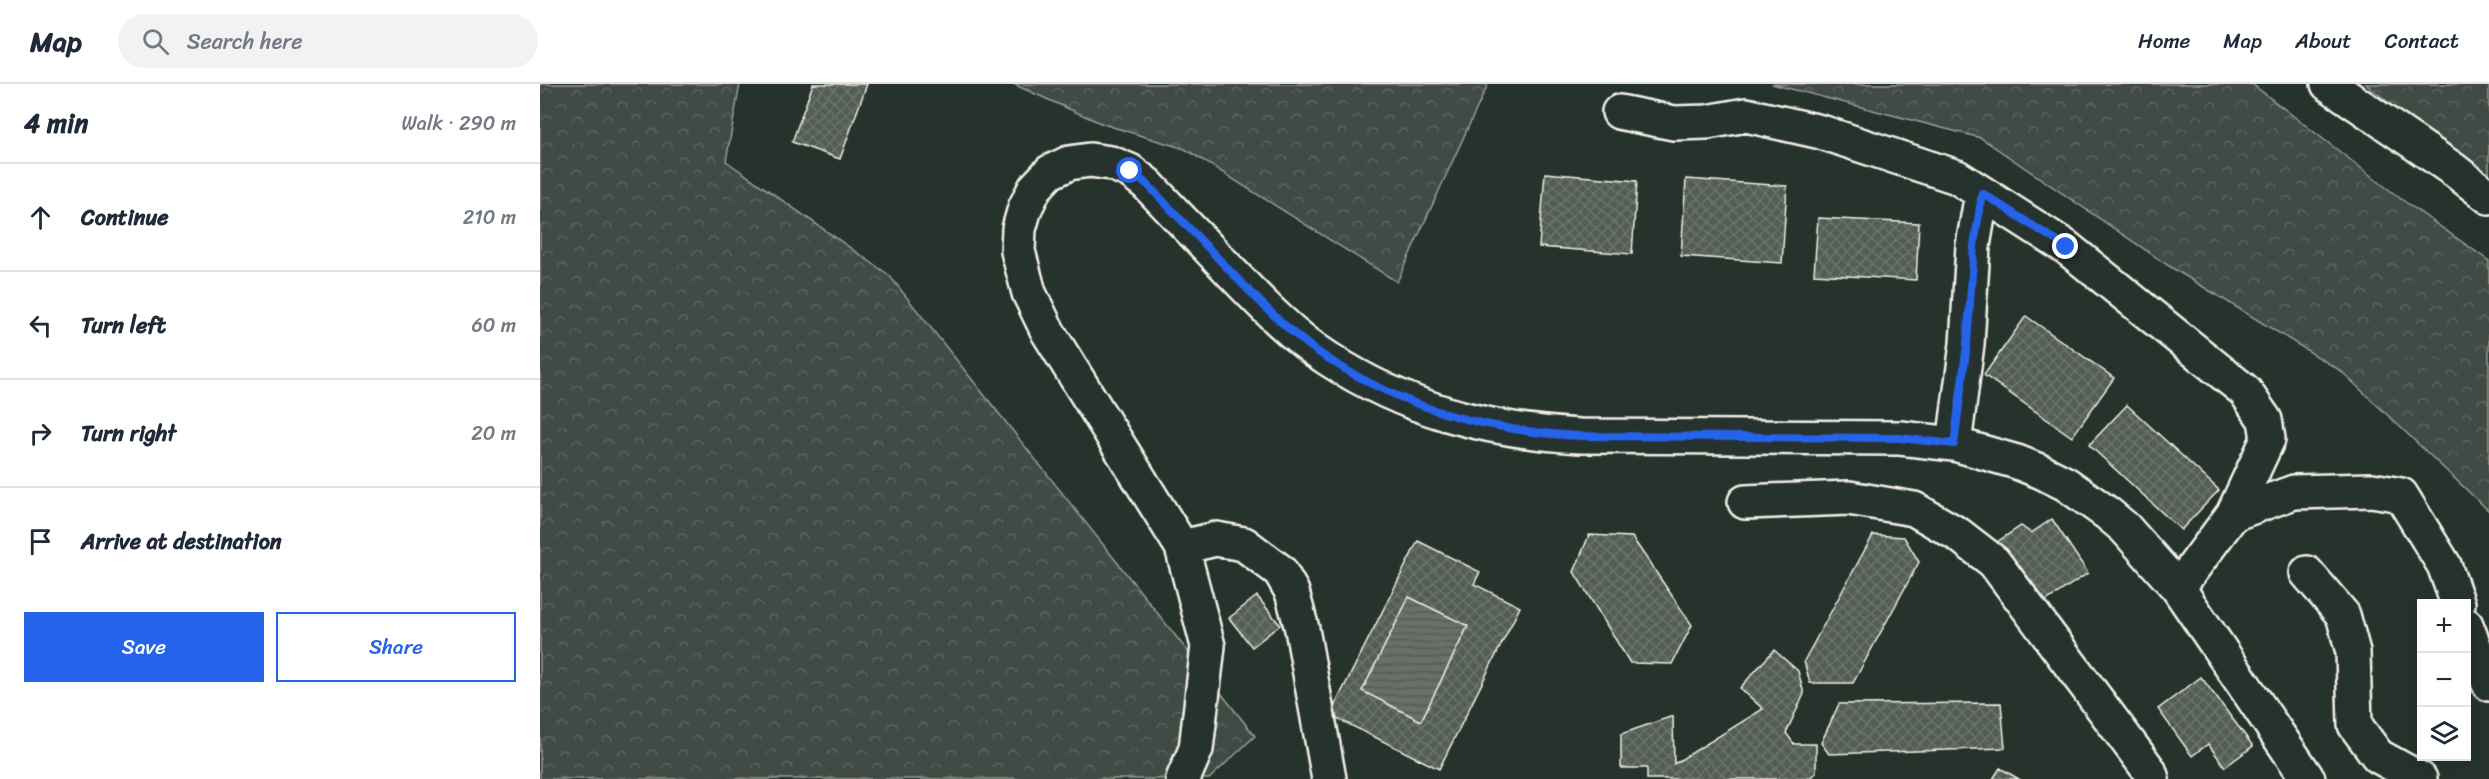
<!DOCTYPE html>
<html lang="en">
<head>
<meta charset="utf-8">
<style>
  :root { --surface:#fff; --page:#f2f2f3; --text:#1f2937; --muted:#747a83; --line:#e0e1e3; --accent:#2563eb }
  body { margin:0; font-family:Sriracha,sans-serif; background:var(--page); color:var(--text) }
  .controls { position:absolute; right:18px; bottom:18px; display:grid; overflow:hidden; border-radius:0px; box-shadow:0 3px 15px #0003 }
  .controls button { width:54px; height:54px; display:grid; place-items:center; padding:0; border:0; border-bottom:2px solid var(--line); background:var(--surface); color:var(--text); font:30px sans-serif }
  .stop { position:absolute; width:18px; height:18px; margin:-14px; border:4px solid #2563eb; border-radius:50%; background:#fff }
  .stop.end { background:#2563eb; border-color:#fff; box-shadow:0 2px 6px #0008 }
  .list { margin:0; padding:0; list-style:none }
  h2 { display:flex; justify-content:space-between; align-items:center; height:78px; margin:0; padding:0 24px; font-size:26px }
  h2 small { font-size:20px; font-weight:400; color:var(--muted) }
  .list li { display:grid; grid-template-columns:39px 1fr auto; gap:18px; align-items:center; box-sizing:border-box; height:108px; padding:0 24px; border-top:2px solid var(--line) }
  .list b { display:block; font-size:22px; white-space:nowrap }
  .list em { font-size:20px; font-style:normal; color:var(--muted) }
  .actions { display:flex; gap:12px; padding:18px 24px }
  .actions a { flex:1; padding:14px 0; border:2px solid var(--accent); border-radius:0px; text-align:center; font-size:21px; color:var(--accent) }
  .actions .main { background:var(--accent); color:#fff }
  .icon { flex:none; width:33px; height:33px; fill:none; stroke:currentColor; stroke-width:2; stroke-linecap:round; stroke-linejoin:round }
  .map { position:relative; flex:none; width:1949px; height:695px; overflow:hidden }
  header { display:flex; align-items:center; gap:36px; box-sizing:border-box; height:84px; padding:0 30px; background:var(--surface); border-bottom:2px solid var(--line) }
  header strong { font-size:28px }
  nav { display:flex; gap:33px; margin-inline-start:auto; font-size:21px }
  .search { width:420px; height:54px; background:var(--page); display:flex; align-items:center; gap:15px; box-sizing:border-box; padding:0 21px; border-radius:33px; color:var(--muted); font-size:22px }
  main { display:flex }
  aside { flex:1; background:var(--surface) }
  .map>svg:first-child { display:block }
</style>
</head>
<body>
<header>
<strong>Map</strong>
<div class="search"><svg class="icon" aria-label="search" viewBox="0 0 24 24"><circle cx="10" cy="10" r="6"/><path d="M15 15l6 6"/></svg>Search here</div>
<nav><a>Home</a><a>Map</a><a>About</a><a>Contact</a></nav>
</header>
<main>
<aside>
<h2>4 min<small>Walk · 290 m</small></h2>
<ul class="list">
<li><svg class="icon" aria-label="ahead" viewBox="0 0 24 24"><path d="M12 20V5M6 11l6-6 6 6"/></svg><div><b>Continue</b></div><em>210 m</em></li>
<li><svg class="icon" aria-label="left" viewBox="0 0 24 24"><path d="M17 20v-9H6M10 6l-5 5 5 5"/></svg><div><b>Turn left</b></div><em>60 m</em></li>
<li><svg class="icon" aria-label="right" viewBox="0 0 24 24"><path d="M7 20v-9h11M14 6l5 5-5 5"/></svg><div><b>Turn right</b></div><em>20 m</em></li>
<li><svg class="icon" aria-label="arrive" viewBox="0 0 24 24"><path d="M6 21V4h12l-3 4 3 4H6"/></svg><div><b>Arrive at destination</b></div></li>
</ul>
<div class="actions"><a class="main">Save</a><a>Share</a></div>
</aside>
<div class="map">
<svg width="1949" height="695" viewBox="0 0 1949 695">
  <defs>
    <pattern id="forest-crowns" width="20" height="18" patternUnits="userSpaceOnUse" patternTransform="scale(1.5)"><rect width="20" height="18" fill="#414b45"/><path d="M2 6a3 3 0 1 1 6 0M12 15a3 3 0 1 1 6 0" fill="none" stroke="#5d6560"/></pattern>
    <pattern id="water-rules" width="6" height="5" patternUnits="userSpaceOnUse" patternTransform="scale(1.5)"><rect width="6" height="5" fill="#676f68"/><path d="M0 2.5h6" fill="none" stroke="#565a55"/></pattern>
    <pattern id="building-cross-hatch" width="8" height="8" patternUnits="userSpaceOnUse" patternTransform="scale(1.5)"><rect width="8" height="8" fill="#525c55"/><path d="M0 0l8 8M0 8l8-8" fill="none" stroke="#6c746d"/></pattern>
  </defs>
  <rect width="100%" height="100%" fill="#26332d"/>
  <filter id="ink" filterUnits="userSpaceOnUse"><feTurbulence type="fractalNoise" baseFrequency=".0167" numOctaves="2"/><feDisplacementMap in="SourceGraphic" scale="12" xChannelSelector="R" yChannelSelector="G"/><feConvolveMatrix kernelMatrix="1 2 1 2 8 2 1 2 1" color-interpolation-filters="sRGB"/></filter>
  <g filter="url(#ink)">
    <path fill="url(#forest-crowns)" stroke="#9a9e96" stroke-width="1.5" d="M0 0H200L186 77 349 191 715 652 669 695H0Z
      M473 0H948L857 198 645 65 563 40Z
      M1232 0H1712L1861 115 1949 177V427L1801 287 1629 182 1441 54Z
      M1826 0H1949V101Z"/>
    <path fill="url(#water-rules)" stroke="#9fa39b" stroke-width="1.5" d="M869 513 928 542 881 637 822 607Z"/>
    <path fill="url(#building-cross-hatch)" stroke="#f4f1e8" stroke-width="1.5" fill-rule="evenodd" d="M273 0H327L300 75 252 58Z
      M1005 89 1097 97 1092 170 999 163Z
      M1146 95 1247 102 1242 179 1141 172Z
      M1278 134 1379 139 1376 196 1274 190Z
      M1486 232 1574 294 1532 353 1444 291Z
      M1587 321 1679 406 1641 446 1549 361Z
      M1512 435 1548 489 1500 521 1457 458 1481 442 1491 449Z
      M1049 451 1092 453 1152 541 1132 580 1090 579 1034 488Z
      M1333 451 1364 453 1379 478 1313 599H1270L1264 577Z
      M878 457 940 488 934 500 980 523 899 685 790 631ZM869 513 928 542 881 637 822 607Z
      M717 512 740 541 712 563 689 534Z
      M1234 566 1258 587 1264 610 1246 649 1254 660H1276V689L1267 695H1107V684H1081V650L1133 632 1134 680 1223 625 1200 604Z
      M1661 593 1713 662 1685 683 1668 660 1652 672 1618 625Z
      M1461 619 1465 664 1289 670 1281 659 1299 620Z
      M1460 684 1479 695H1453Z"/>
    <g fill="none" stroke-linecap="round" stroke-linejoin="round">
      <defs>
        <path id="minor" d="M1788 0 1914 86 1949 113
          M1079 28 1134 39 1167 38 1206 31 1281 48 1417 93 1526 163 1705 307 1725 336 1728 355 1693 430
          M1414 360 1427 260 1433 162 1442 109
          M1205 418 1309 414 1374 425 1419 451 1454 478 1609 686 1612 695
          M642 463 676 455 704 460 740 487 752 508 762 545 789 695
          M1767 489 1803 531 1813 568 1815 641 1838 672 1880 695
          M1638 504 1693 430 1754 408 1832 406 1861 411 1904 481 1918 520
          M1926 541 1949 600
          M643 695 656 665 668 562 642 463 508 248 489 209 478 167 479 145 485 124 495 104 510 88 529 79 550 76 571 79 590 87 607 100C635 130 664 159 692 189 721 219 751 251 787 274 865 325 947 347 1040 352L1360 354 1414 360 1477 378 1502 388 1526 400 1567 429 1585 444 1638 504 1768 695"/>
      </defs>
      <use href="#minor" stroke="#f4f1e8" stroke-width="38"/>
      <use href="#minor" stroke="#26332d" stroke-width="33"/>
    </g>
  </g>
  <g fill="none" stroke-linecap="round" stroke-linejoin="round" filter="url(#ink)">
    <path stroke="#2563eb" stroke-width="8" d="M590 87 607 100C635 130 664 159 692 189 721 219 751 251 787 274 865 325 947 347 1040 352L1360 354 1414 360 1427 260 1434 162 1442 109 1526 163"/>
  </g>
</svg>
<div class="controls">
<button>+</button>
<button>−</button>
<button><svg class="icon" aria-label="layers" viewBox="0 0 24 24"><path d="M12 4l9 5-9 5-9-5zM3 14l9 5 9-5"/></svg></button>
</div>
<div class="stop" style="left:590px;top:87px"></div>
<div class="stop end" style="left:1526px;top:163px"></div>
</div>
</main>
</body>
</html>
